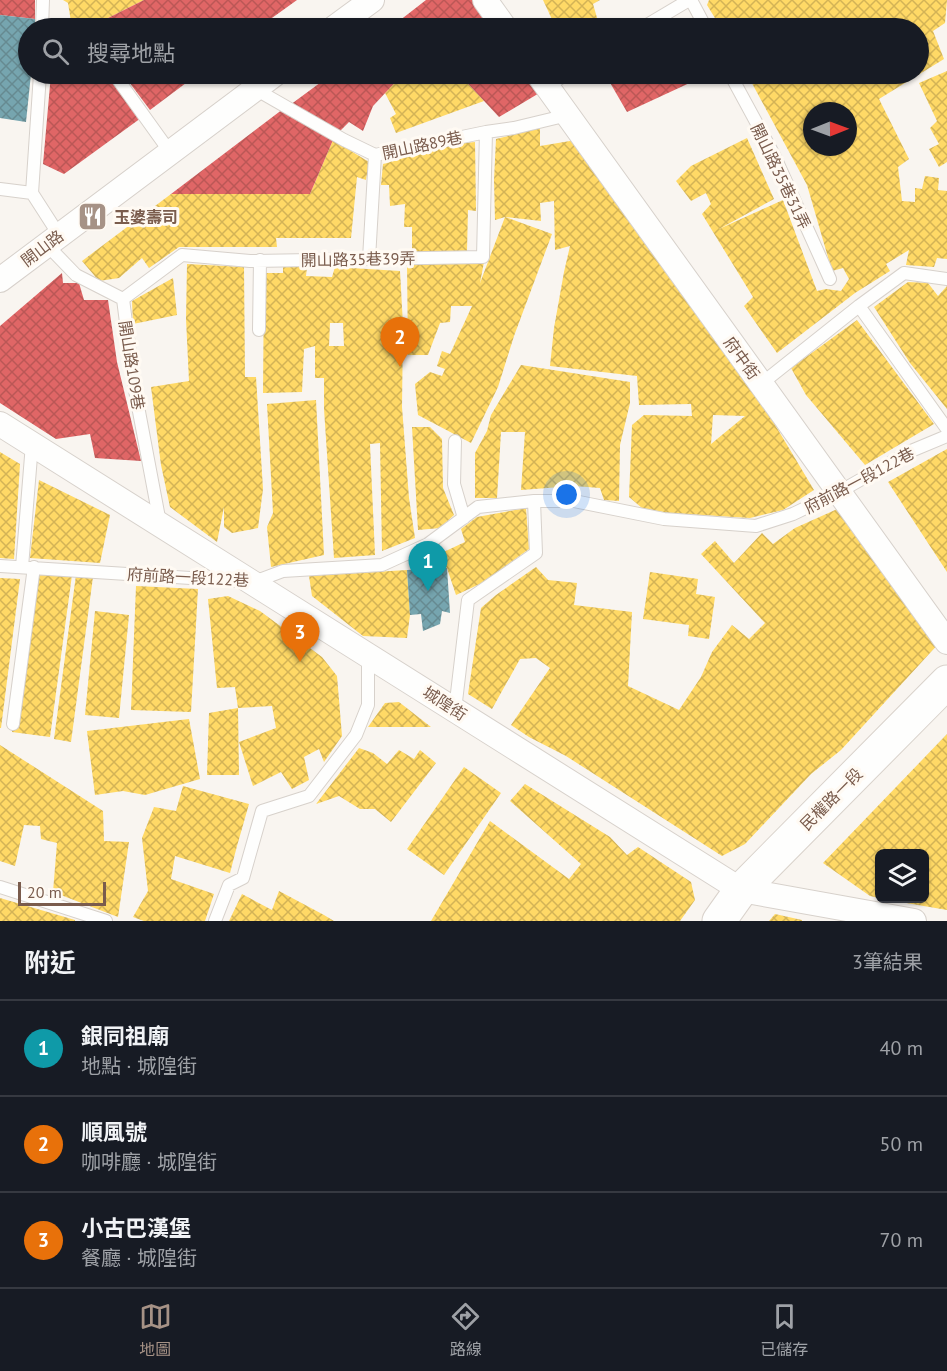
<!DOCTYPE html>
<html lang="zh-TW">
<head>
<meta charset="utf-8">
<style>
  :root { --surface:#171b24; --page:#242831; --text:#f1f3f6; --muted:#9ea1a6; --line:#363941; --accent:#a69286 }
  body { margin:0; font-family:"PT Sans","Noto Sans TC",sans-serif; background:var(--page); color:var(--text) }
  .controls { position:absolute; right:18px; bottom:18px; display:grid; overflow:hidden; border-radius:9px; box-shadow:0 2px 4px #0004 }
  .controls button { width:54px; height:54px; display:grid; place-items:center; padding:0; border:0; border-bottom:2px solid var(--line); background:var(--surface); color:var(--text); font:30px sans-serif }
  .compass { position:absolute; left:803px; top:102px; width:54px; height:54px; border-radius:50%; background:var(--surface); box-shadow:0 2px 4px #0004; rotate:89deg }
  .scale { position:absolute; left:18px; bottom:15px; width:88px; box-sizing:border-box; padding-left:6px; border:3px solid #7a5c4d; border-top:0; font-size:16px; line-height:21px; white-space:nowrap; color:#7a5c4d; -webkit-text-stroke:4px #fffaf3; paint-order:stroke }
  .you { position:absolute; left:567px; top:495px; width:21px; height:21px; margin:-15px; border:4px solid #fff; border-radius:50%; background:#1a73e8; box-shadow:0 0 0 9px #1a73e833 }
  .badge { display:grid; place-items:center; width:39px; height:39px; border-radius:50%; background:var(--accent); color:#fff; font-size:20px; font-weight:700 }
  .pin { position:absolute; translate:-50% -50px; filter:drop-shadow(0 2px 3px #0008) }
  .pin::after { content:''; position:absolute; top:32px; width:21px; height:18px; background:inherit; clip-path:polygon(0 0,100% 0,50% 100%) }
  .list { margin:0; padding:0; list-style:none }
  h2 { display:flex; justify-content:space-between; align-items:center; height:78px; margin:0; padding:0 24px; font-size:26px }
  h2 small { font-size:20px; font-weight:400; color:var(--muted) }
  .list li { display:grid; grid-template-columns:39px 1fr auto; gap:18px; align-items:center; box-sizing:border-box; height:96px; padding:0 24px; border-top:2px solid var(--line) }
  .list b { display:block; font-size:22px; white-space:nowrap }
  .list p { margin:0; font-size:20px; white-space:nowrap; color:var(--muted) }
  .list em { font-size:20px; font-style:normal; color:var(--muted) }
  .icon { flex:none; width:33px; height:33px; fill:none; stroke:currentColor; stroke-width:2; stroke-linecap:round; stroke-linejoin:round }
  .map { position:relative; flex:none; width:947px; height:921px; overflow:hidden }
  .search { position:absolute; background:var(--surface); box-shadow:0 2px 4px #0004; left:18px; right:18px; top:18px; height:66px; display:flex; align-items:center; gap:15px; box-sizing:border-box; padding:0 21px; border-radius:33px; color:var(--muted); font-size:22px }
  .sheet { height:366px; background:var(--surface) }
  nav { display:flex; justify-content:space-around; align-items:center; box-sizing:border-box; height:84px; border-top:2px solid var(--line); background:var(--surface); font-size:16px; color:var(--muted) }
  nav a { display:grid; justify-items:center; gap:3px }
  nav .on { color:var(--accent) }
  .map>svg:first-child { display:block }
</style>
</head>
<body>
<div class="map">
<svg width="947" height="921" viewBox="0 0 947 921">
  <defs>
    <pattern id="homes-cross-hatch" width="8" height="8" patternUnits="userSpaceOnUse" patternTransform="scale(1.5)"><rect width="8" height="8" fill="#ffd966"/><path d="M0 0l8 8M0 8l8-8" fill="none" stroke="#d3b356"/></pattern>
    <pattern id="shops-cross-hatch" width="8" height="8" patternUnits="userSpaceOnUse" patternTransform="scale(1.5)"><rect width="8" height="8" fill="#e06666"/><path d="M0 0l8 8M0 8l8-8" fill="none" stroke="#bb5756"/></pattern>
    <pattern id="public-cross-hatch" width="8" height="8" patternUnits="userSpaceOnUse" patternTransform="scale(1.5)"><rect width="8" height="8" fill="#76a5af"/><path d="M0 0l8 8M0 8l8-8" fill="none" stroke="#668a91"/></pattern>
  </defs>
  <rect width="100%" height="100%" fill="#f9f5f0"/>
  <path fill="url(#homes-cross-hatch)" fill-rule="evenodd" d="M63 0H144L88 28H72L68 3Z
    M543 0H600L593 4 600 28H556Z
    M709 0H947L945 23 933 31 944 59 879 99 909 159 898 167 902 201 915 202V188L922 189 925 176 939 178 938 190 947 191V259L937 258 934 267 906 265 909 250 886 264 890 271 855 293 777 353 744 306 753 297 702 214 711 204 706 193 691 201 676 181 691 166 747 138 774 199 719 229 783 200 817 291 826 289 841 291 849 279 843 268 832 271 807 185 747 74H918V28H721L707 5ZM812 111H848V147H812Z
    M947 71V162L939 167 929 149 939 144 930 128 937 121 919 83Z
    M403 74H459L484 101 396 133 390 118 396 114 385 93Z
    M540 128V146L576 140 738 363 814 490 783 510 750 518 669 513 642 508 629 497 632 425 644 415 692 416 691 404 639 405 637 376 550 366 554 328 564 272 570 246 555 250 554 201 540 203 541 221 505 217 552 234 514 336 498 387 471 443 418 415 415 384 430 372 442 376 445 369 437 366 442 351 450 354 472 306H451L450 322 440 323 428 355H408L407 264 484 262 480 283 505 217 495 220 494 180 496 139ZM713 415 745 416 711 444Z
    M333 140 369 162 366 180 357 177 351 238H276L277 247H179L149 268 142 258 119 278 99 281 82 261 171 194H310Z
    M475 142 476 211 468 210 467 251 412 252V227H404L405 204 390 206 389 185H381L383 164 447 145Z
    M187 264 244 267 245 377H256L263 489 258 528 232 533 224 527V507L217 542 170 507 161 465 151 387 189 381 186 319Z
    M283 266 307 267 306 276 332 277 335 267 400 271 403 325 402 407 409 498 415 538 382 551 380 443 370 444 375 555 334 558 324 409V378H315V346L304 349 302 392 263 393 264 273H283ZM330 323H343L344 346H329Z
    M173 278 177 315 133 324 132 301Z
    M908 282 928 283 938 296 947 286V409L910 363 874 307Z
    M857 320 934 424 865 465 806 395 791 368Z
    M521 365 630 382V403L620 445 619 501 604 500 600 488 574 486 521 490 525 432H501L497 498H475V453L487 431 491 415Z
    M316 400 324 555 271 567 267 527 273 513 267 404Z
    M412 427H430L442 439 443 488 454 515 440 528 418 530Z
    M947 449V572L888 482Z
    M0 452 20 464 14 559 0 558Z
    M39 480 110 515 100 563 30 558Z
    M844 506 941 641 841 750 811 774 745 844 722 856 566 756 529 737 511 725 550 668 536 658 520 659 492 709 468 694 481 608 496 595 536 567 548 580 577 583 574 605 632 612 628 686 679 710 701 677 712 652 732 625 749 639 765 623 701 554 715 541 734 563 762 533 773 544 795 528Z
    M526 508 529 549 482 583 456 595 447 568 435 556 465 542 461 529 477 517Z
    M34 570 72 575 50 737 12 732Z
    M407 570 410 615 407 638 363 636 312 596 309 576Z
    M650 572 698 579 696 594 715 597 709 639 688 636 689 625 643 619Z
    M76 575 93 577 71 742 54 739Z
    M0 578 20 579 1 728H0Z
    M136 586 198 589 191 712 131 710Z
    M228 596 260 611 322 657 337 676 342 736 324 762 319 749 304 757 309 780 292 789 281 772 253 786 239 742 276 728 272 706 238 708 235 687 217 688 208 599Z
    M95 611 129 615 119 718 85 715Z
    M399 702 431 727H368L385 703Z
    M238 708 239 775H207L209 713Z
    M189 719 200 779 145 795 123 791 95 795 87 731Z
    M947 734V910L883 899 924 898V854H879V898L870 896 823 863Z
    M0 745 103 811 104 841 129 842 118 917 53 892 57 843 41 839 40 826 24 825 15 866 0 861Z
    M359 748 373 753 387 764 399 750 414 759 420 750 436 763 391 822 375 809H360L339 796 316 804Z
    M464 767 501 793 444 875 407 849Z
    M525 784 610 837 627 855 638 847 691 882 695 900 680 921H431L490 821 569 879 581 864 510 801Z
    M183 786 249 804 237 846 230 873 175 856 171 879 214 894 205 921H144L133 917 148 891 142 838 154 807 176 811Z
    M279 891 324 915 334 921H229L242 894 272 910Z
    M0 898 75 920V921H0Z
    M775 914 802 920V921H769Z"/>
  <path fill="url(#shops-cross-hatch)" d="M0 0H35V19L0 15Z
    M144 0H297L258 28H88Z
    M426 0H476L497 28H390Z
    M677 22 694 26 695 28H668Z
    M51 74H110L141 118 64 174 43 164Z
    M123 74H198L150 110Z
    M332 74H403L373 106 363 131 349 122 339 132 290 105Z
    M459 74H528L541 92 499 117Z
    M605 74H709L627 112Z
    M283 109 333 140 310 194H171Z
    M62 273 63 283H79L84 300H108L117 362 141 461 95 458 90 434 56 439 0 403V326Z"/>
  <path fill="url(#public-cross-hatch)" d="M0 15 35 19V28H28V74H31L26 122 0 118Z
    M447 568 450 613 442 611 440 624 423 631 421 614 410 615 407 570Z"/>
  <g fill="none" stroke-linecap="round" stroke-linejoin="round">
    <defs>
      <path id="lane" d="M691 0 706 28
        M42 28 43 0
        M642 28 689 0
        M114 74 170 152
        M730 74 774 155 830 279
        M547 86 567 74
        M255 89 344 140 375 155 486 132 514 128 568 115
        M0 189 32 193 59 235
        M32 193 40 74
        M47 245 76 275 123 299 134 385 160 523
        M369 259 375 155
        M123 299 182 255 250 261 483 257 486 132
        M859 306 947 429
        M259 330 260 260
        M761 384 859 306 904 273 947 279
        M455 441 454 484 464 518
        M0 566 254 582 283 571 382 565 428 544 478 507 534 501H574L664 519 756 526 793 514 839 492 911 451 947 436
        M22 567 32 444
        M455 710 468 600 536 553 534 501
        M13 724 34 567
        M0 887 106 921
        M215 921 229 885 243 878 262 811 309 796 356 735 368 705V655"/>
      <path id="street" d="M485 0 505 28
        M334 28 372 0
        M538 74 947 642
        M0 280 275 74
        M0 424 741 890 914 921"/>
      <path id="secondary" d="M719 921 741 890 947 682"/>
    </defs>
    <use href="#lane" stroke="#d7d1cb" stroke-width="14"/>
    <use href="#street" stroke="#d7d1cb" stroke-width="26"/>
    <use href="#secondary" stroke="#d9d2cb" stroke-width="35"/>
    <use href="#lane" stroke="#fefefd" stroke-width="12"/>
    <use href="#street" stroke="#fefefd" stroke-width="24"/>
    <use href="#secondary" stroke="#fefefd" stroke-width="33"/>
  </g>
  <defs>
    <symbol id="restaurant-square" viewBox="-11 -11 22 22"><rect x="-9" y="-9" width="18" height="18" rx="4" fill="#a69286" stroke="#fffaf3"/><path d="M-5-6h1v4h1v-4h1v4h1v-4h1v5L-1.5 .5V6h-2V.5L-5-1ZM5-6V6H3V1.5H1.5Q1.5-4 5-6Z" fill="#fff"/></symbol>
  </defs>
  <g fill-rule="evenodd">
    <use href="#restaurant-square" x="76" y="200" width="33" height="33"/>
  </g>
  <g text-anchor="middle" stroke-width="6" stroke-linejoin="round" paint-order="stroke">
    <g font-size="16" fill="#7a5c4d" stroke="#fffaf3">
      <text transform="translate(422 145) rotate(-12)" y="6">開山路89巷</text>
      <text transform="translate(781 176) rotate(64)" y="6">開山路35巷31弄</text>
      <text transform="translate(42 248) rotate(-37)" y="6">開山路</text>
      <text transform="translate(358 259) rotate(-1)" y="6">開山路35巷39弄</text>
      <text transform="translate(742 358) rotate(54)" y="6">府中街</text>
      <text transform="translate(132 365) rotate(81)" y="6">開山路109巷</text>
      <text transform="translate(859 480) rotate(-28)" y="6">府前路一段122巷</text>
      <text transform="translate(188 577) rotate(3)" y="6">府前路一段122巷</text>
      <text transform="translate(445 703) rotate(33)" y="6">城隍街</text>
      <text transform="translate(831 799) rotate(-45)" y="6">民權路一段</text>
    </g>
    <g font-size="16" font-weight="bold" fill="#7a5c4d" stroke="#fffaf3" text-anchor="start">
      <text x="114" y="223">玉婆壽司</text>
    </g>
  </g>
</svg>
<div class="controls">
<button><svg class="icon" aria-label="layers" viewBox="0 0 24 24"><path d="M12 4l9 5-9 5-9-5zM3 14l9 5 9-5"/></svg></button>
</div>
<svg class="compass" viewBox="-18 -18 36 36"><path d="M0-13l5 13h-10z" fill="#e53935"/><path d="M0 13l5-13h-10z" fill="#9ea1a6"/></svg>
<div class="scale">20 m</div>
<div class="you"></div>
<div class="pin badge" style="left:428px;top:591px;background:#0f9aa8">1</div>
<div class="pin badge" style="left:400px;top:367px;background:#e8710a">2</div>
<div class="pin badge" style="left:300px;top:662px;background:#e8710a">3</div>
<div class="search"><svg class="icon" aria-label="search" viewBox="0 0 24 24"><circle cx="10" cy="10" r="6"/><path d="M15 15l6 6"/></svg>搜尋地點</div>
</div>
<section class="sheet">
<h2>附近<small>3筆結果</small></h2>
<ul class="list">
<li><span class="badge" style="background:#0f9aa8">1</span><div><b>銀同祖廟</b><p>地點 · 城隍街</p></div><em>40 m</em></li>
<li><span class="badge" style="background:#e8710a">2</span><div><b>順風號</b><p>咖啡廳 · 城隍街</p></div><em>50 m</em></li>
<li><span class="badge" style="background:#e8710a">3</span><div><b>小古巴漢堡</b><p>餐廳 · 城隍街</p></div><em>70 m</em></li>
</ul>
</section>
<nav>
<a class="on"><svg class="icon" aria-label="map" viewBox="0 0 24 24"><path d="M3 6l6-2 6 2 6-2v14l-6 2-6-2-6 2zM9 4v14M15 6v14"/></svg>地圖</a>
<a><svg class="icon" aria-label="directions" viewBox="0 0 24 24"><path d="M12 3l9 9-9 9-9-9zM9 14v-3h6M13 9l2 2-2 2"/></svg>路線</a>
<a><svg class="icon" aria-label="saved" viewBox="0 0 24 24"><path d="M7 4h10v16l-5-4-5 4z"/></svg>已儲存</a>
</nav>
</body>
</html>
